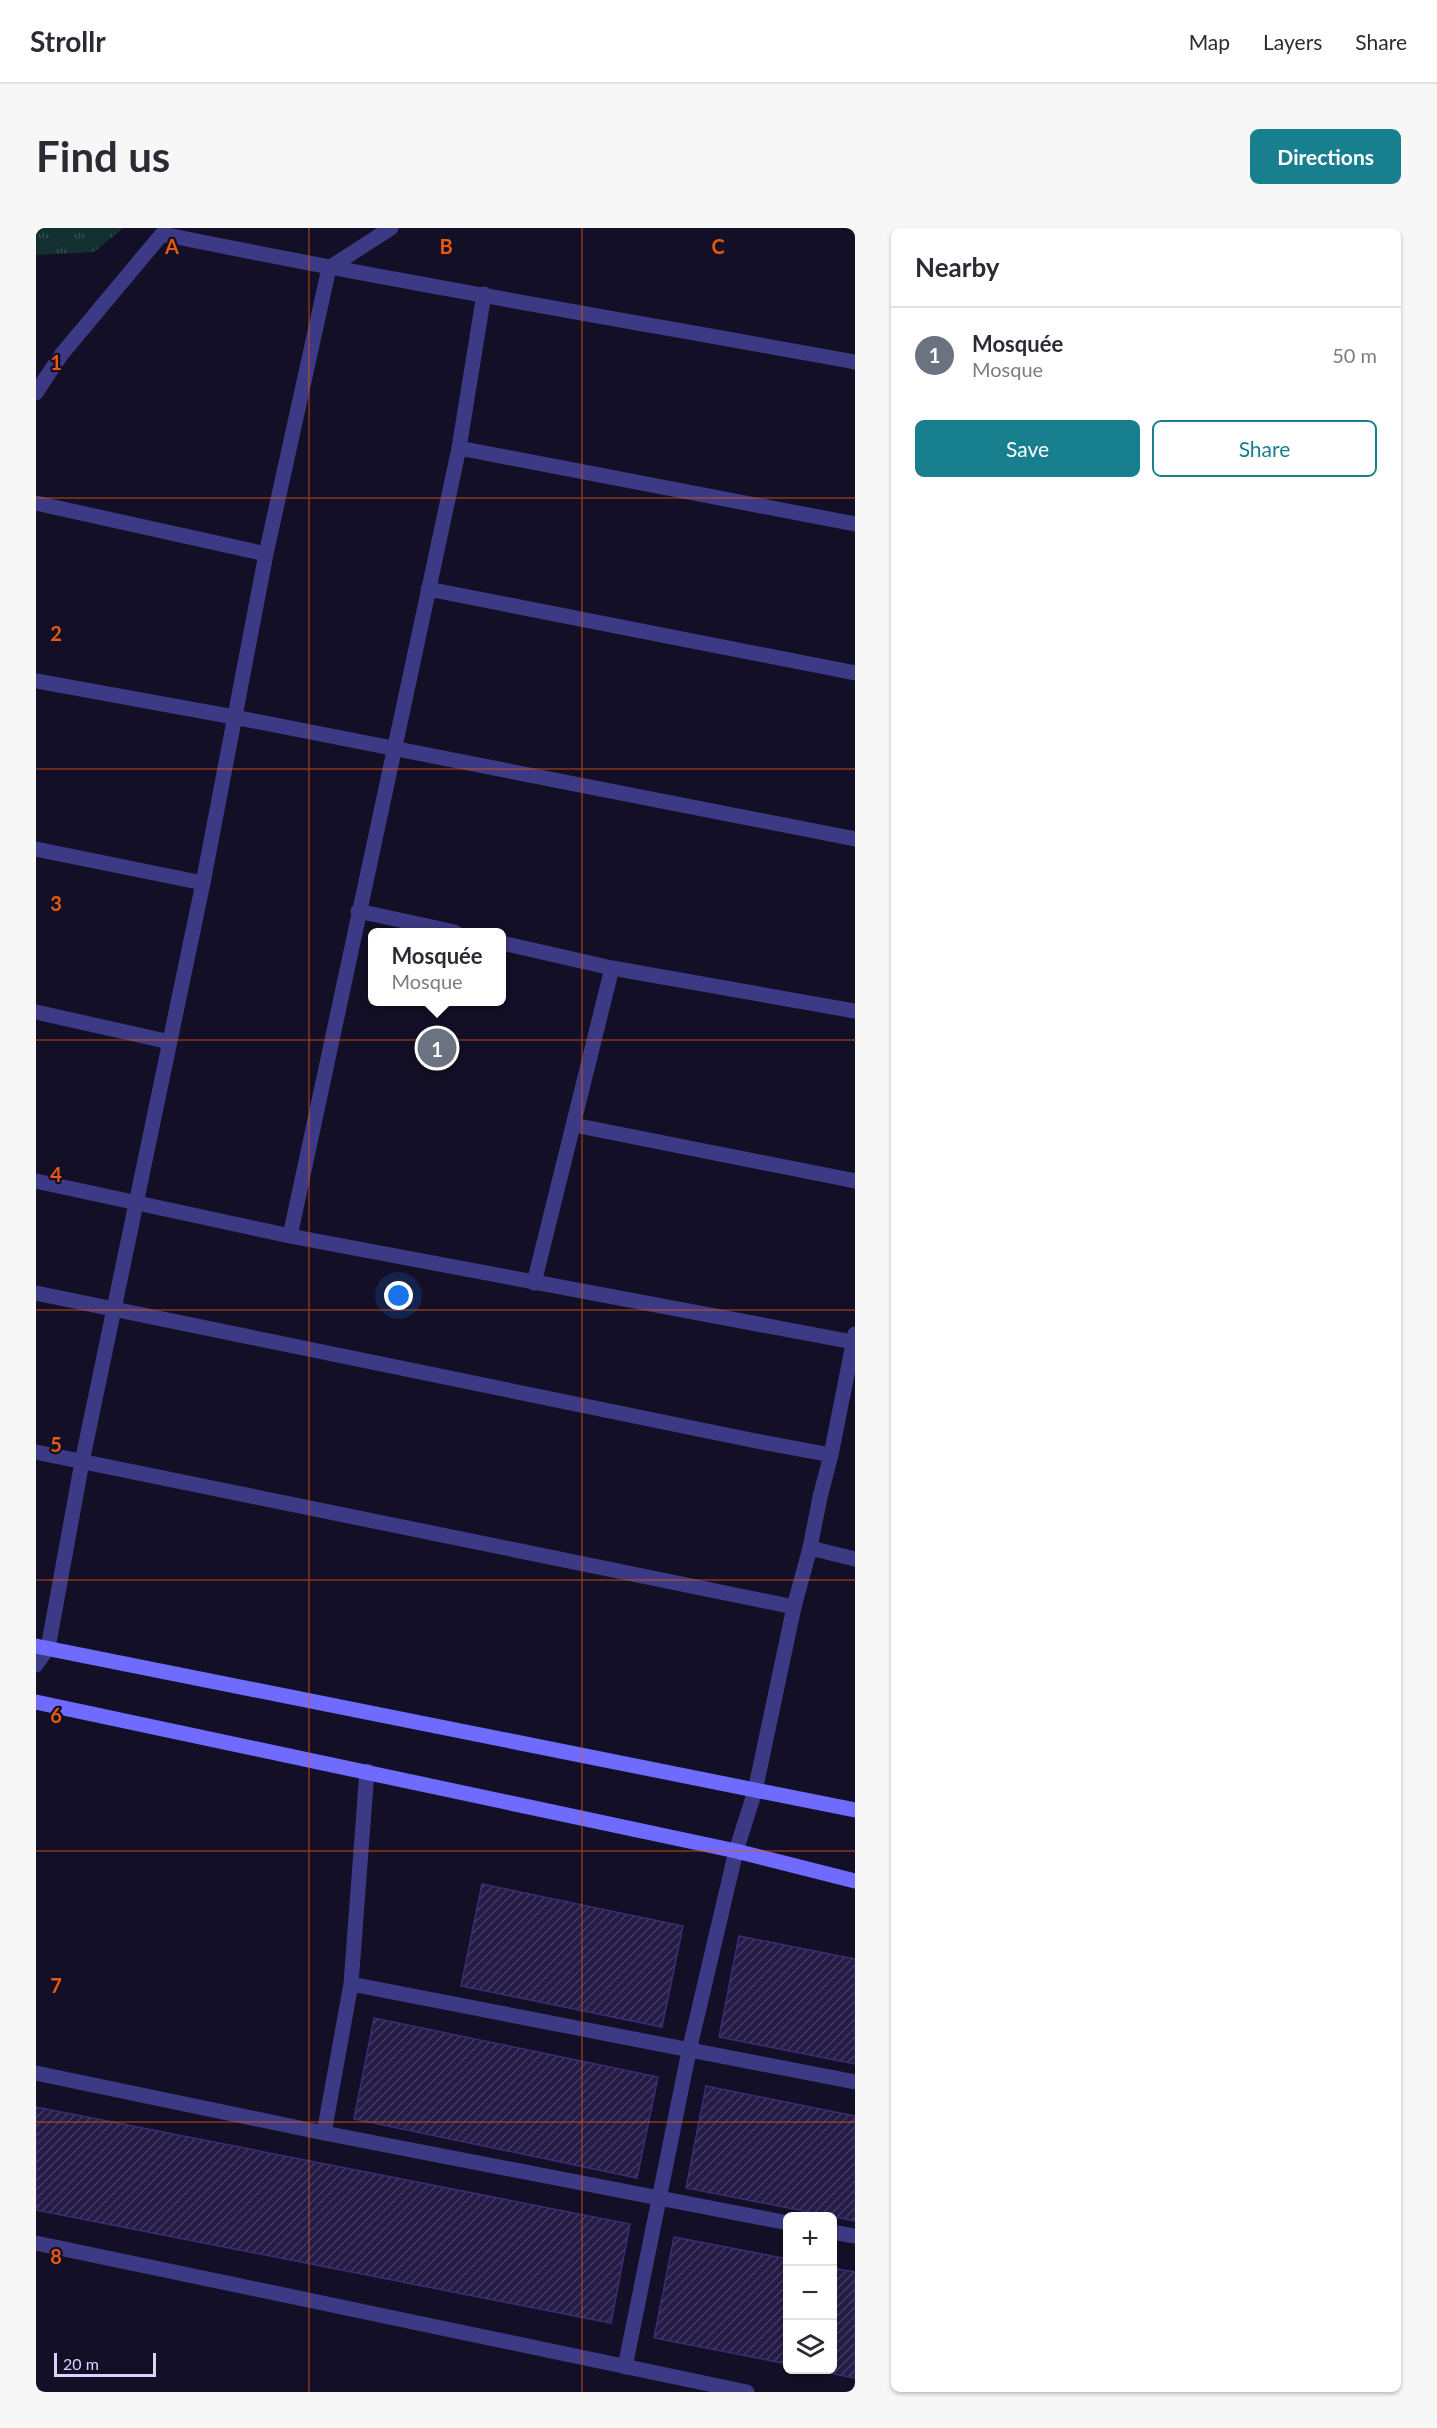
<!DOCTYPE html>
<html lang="en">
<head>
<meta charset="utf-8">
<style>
  :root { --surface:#fff; --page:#f7f7f7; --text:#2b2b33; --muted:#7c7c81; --line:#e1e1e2; --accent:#187f8f }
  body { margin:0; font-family:Lato,sans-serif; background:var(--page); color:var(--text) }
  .controls { position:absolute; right:18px; bottom:18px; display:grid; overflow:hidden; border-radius:9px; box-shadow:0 2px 4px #0004 }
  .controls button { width:54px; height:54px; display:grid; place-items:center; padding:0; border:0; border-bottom:2px solid var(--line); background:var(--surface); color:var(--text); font:30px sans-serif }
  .scale { position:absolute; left:18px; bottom:15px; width:102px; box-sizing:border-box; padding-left:6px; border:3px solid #d9d4ff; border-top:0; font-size:16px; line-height:21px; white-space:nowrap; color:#d9d4ff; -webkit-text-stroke:4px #130f26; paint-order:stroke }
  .you { position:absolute; left:363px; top:1068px; width:21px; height:21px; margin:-15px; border:4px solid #fff; border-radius:50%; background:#1a73e8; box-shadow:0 0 0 9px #1a73e833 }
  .badge { display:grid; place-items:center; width:39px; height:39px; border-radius:50%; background:var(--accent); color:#fff; font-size:20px; font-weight:700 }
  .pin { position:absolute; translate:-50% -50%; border:3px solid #fff; box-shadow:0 2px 6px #0006 }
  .popup { position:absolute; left:332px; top:700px; width:138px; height:78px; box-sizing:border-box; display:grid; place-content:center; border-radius:9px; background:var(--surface); filter:drop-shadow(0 2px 4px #0005); font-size:20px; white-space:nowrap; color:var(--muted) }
  .popup b { font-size:22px; color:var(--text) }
  .popup::after { content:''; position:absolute; left:50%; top:100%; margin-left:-12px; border:12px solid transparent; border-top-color:var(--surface) }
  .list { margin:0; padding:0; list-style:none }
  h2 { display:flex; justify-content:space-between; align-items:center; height:78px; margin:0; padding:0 24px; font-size:26px }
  h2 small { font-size:20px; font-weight:400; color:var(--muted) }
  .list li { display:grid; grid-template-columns:39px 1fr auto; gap:18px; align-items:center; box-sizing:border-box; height:96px; padding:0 24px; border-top:2px solid var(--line) }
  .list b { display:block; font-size:22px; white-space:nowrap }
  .list p { margin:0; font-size:20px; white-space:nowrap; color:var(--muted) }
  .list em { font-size:20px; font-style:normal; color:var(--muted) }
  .actions { display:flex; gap:12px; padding:18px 24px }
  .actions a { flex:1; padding:14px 0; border:2px solid var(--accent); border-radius:9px; text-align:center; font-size:21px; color:var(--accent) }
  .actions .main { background:var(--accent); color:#fff }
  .icon { flex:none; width:33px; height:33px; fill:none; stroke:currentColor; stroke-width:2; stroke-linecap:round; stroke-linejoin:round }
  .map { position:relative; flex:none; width:819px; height:2164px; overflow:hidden; border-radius:9px }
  header { display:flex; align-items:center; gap:36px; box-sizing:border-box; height:84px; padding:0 30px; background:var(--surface); border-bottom:2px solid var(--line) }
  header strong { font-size:28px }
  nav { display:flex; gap:33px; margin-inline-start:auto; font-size:21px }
  .intro { display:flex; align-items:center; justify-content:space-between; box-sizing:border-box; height:144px; padding:0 36px }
  h1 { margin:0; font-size:42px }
  .button { padding:15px 27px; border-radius:9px; background:var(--accent); color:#fff; font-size:21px; font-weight:700 }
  main { display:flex; gap:36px; padding:0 36px }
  aside { flex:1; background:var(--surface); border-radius:9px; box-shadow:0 2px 4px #0004 }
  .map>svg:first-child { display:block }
</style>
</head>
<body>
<header>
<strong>Strollr</strong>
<nav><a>Map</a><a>Layers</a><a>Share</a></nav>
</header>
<div class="intro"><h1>Find us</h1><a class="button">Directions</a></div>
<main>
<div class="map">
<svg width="819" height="2164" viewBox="0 0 819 2164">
  <defs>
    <pattern id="grass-tufts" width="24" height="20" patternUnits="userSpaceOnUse" patternTransform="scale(1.5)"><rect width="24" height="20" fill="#12302f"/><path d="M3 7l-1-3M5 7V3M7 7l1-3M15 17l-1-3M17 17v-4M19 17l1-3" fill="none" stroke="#344d4e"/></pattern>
    <pattern id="building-hatch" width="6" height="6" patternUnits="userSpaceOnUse" patternTransform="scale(1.5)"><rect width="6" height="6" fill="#241b47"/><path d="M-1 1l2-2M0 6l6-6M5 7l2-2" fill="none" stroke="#433b63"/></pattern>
  </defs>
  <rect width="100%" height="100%" fill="#130f26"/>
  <path fill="url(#grass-tufts)" d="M0 0H87L58 24 0 27Z"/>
  <path fill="url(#building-hatch)" stroke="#3b2d73" stroke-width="1.5" d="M446 1656 647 1698 626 1799 425 1758Z
    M703 1708 819 1731V1836L683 1809Z
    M338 1790 622 1849 601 1950 318 1891Z
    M670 1858 819 1888V1993L650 1960Z
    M0 1879 594 1996 575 2095 0 1982Z
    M638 2009 752 2031V2136L618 2110Z
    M796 2040 819 2044V2150L777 2142H796Z"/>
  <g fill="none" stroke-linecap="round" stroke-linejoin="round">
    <path stroke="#3d3a85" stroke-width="15" d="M423 220 819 296
      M0 275 230 326
      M392 361 819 445
      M0 453 198 489 819 611
      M0 621 167 655
      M322 683 419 704
      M466 715 576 740 819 783
      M0 784 134 814
      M538 897 819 953
      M0 953 254 1008 817 1114
      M254 1008 423 220 448 66
      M498 1055 576 740
      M0 1065 715 1212 795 1227
      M0 1224 758 1379
      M774 1320 819 1331
      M0 1437 12 1420 46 1234 167 655 230 326 293 40 355 0
      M315 1756 819 1854
      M0 1845 288 1905 752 1995
      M288 1905 315 1756 331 1543
      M796 2004 819 2008
      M0 2015 711 2164
      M589 2139 653 1823 700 1623"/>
    <path stroke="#3d3a85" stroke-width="15" d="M0 165 25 127 126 6C356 53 588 92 819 134
      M700 1623 719 1563 758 1379 774 1320 784 1269 795 1227 819 1106"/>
    <path stroke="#6f6bff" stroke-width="15" d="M0 1418 819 1582
      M0 1474 700 1623 819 1653"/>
  </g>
  <path fill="none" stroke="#e8590c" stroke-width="1.5" stroke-opacity="0.55" d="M273 0V2164M546 0V2164M0 270H819M0 541H819M0 812H819M0 1082H819M0 1352H819M0 1623H819M0 1894H819"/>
  <g font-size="20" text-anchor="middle" font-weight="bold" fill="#e8590c" stroke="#130f26" stroke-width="4.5" stroke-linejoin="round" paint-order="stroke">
    <text x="136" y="26">A</text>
    <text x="410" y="26">B</text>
    <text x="682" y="26">C</text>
    <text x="20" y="142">1</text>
    <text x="20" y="413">2</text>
    <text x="20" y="683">3</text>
    <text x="20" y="954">4</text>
    <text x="20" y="1224">5</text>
    <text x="20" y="1495">6</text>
    <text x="20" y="1765">7</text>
    <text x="20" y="2036">8</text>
  </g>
</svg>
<div class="controls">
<button>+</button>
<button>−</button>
<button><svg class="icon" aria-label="layers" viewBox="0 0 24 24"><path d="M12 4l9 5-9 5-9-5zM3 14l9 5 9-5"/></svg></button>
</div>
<div class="scale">20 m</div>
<div class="you"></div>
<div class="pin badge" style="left:401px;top:820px;background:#6b7280">1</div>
<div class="popup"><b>Mosquée</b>Mosque</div>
</div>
<aside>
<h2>Nearby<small></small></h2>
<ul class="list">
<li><span class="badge" style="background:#6b7280">1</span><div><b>Mosquée</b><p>Mosque</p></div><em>50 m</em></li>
</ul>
<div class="actions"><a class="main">Save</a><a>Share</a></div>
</aside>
</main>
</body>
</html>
